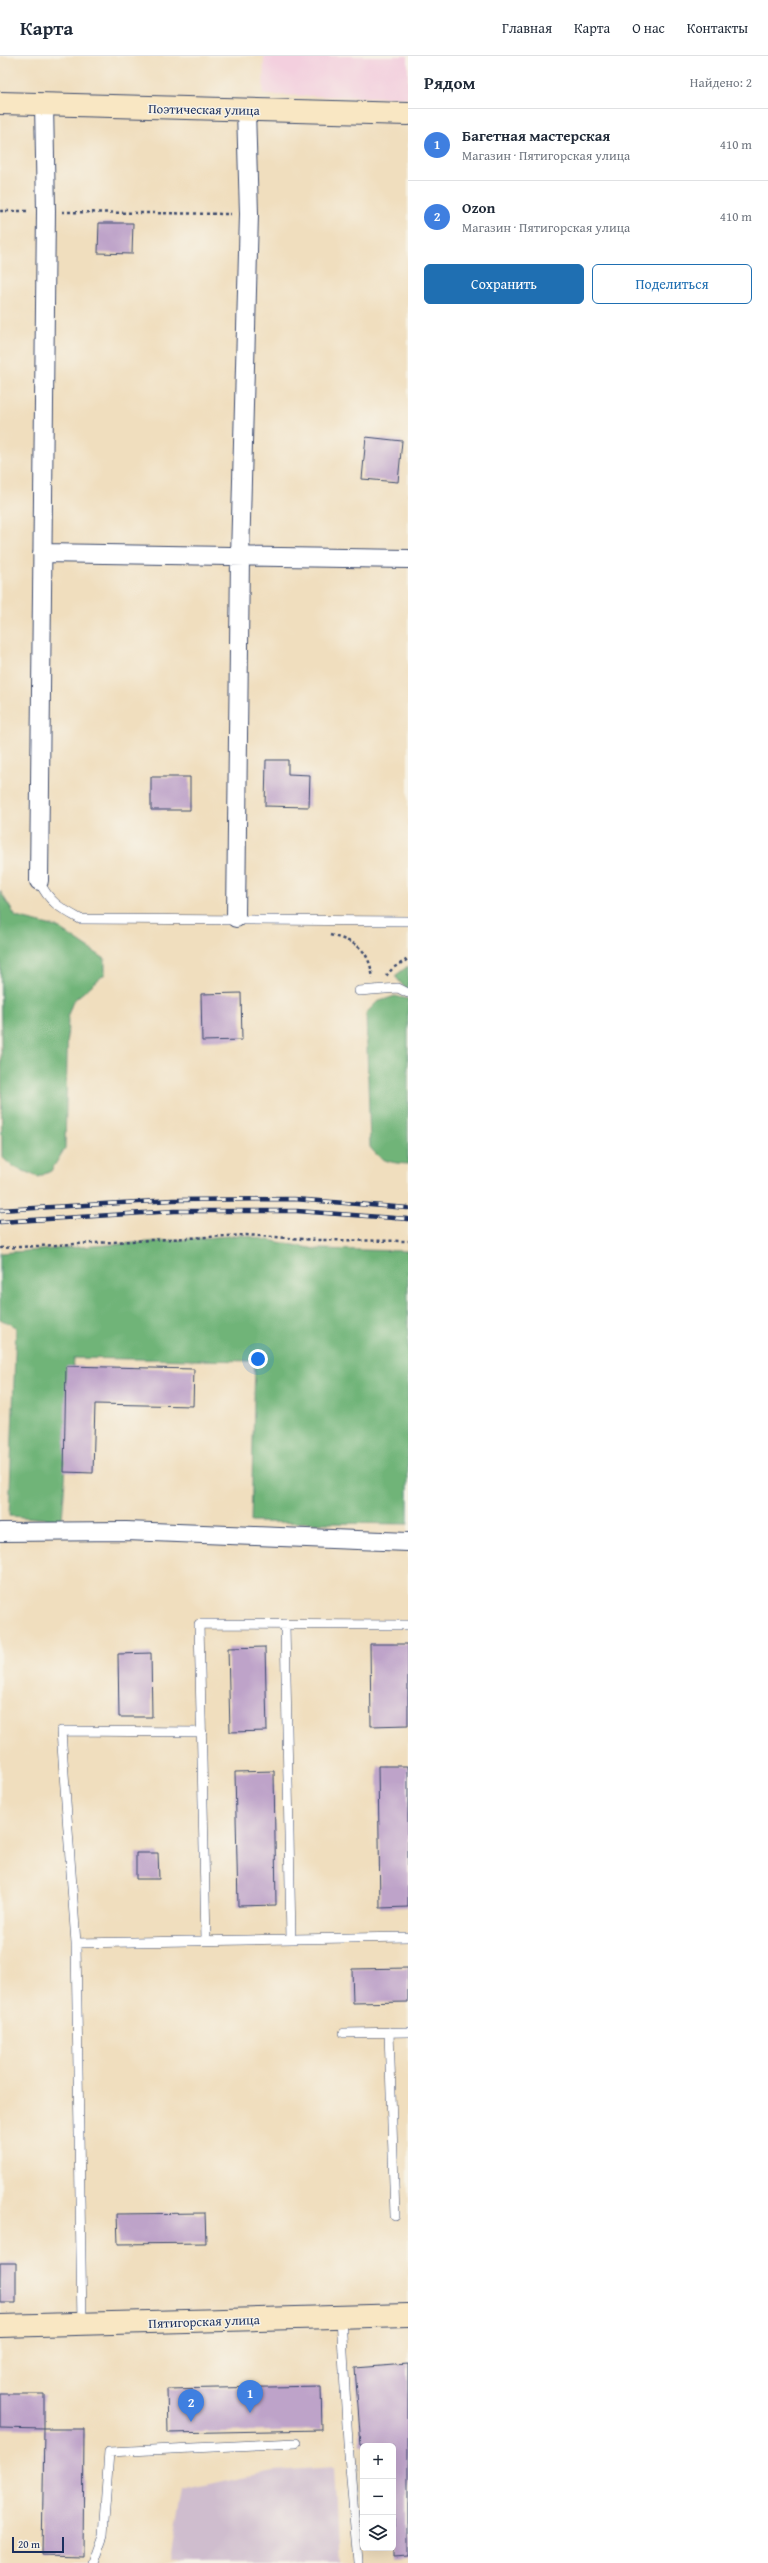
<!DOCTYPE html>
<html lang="ru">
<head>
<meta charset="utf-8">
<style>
  :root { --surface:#fff; --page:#f6f6f7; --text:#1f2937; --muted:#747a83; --line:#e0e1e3; --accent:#1f6fb2 }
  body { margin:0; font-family:"Gentium Book Plus",serif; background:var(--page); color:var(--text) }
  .controls { position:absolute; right:12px; bottom:12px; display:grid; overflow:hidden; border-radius:6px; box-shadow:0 4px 16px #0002 }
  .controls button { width:36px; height:36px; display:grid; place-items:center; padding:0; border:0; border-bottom:1px solid var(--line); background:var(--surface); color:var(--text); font:20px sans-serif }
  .scale { position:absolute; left:12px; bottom:10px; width:52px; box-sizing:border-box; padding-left:4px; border:2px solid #1b2f5e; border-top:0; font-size:11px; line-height:14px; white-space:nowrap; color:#1b2f5e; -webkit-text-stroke:3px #f7f3e8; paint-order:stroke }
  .you { position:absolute; left:258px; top:1303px; width:14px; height:14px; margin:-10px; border:3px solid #fff; border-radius:50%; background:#1a73e8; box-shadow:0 0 0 6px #1a73e833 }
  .badge { display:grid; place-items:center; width:26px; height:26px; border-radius:50%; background:var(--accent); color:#fff; font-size:13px; font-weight:700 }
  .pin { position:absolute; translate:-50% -33px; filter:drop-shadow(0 1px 2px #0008) }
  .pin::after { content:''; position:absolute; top:21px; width:14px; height:12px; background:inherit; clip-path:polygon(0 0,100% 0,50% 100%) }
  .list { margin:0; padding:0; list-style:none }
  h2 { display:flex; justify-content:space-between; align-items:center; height:52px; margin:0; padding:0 16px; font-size:17px }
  h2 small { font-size:13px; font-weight:400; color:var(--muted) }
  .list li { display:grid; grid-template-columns:26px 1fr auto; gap:12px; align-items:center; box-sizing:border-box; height:72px; padding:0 16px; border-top:1px solid var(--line) }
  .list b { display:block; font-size:15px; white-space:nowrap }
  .list p { margin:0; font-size:13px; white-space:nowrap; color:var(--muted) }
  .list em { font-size:13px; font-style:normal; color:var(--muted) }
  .actions { display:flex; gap:8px; padding:12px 16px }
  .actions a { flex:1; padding:9px 0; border:1px solid var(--accent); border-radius:6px; text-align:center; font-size:14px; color:var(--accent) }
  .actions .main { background:var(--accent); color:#fff }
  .icon { flex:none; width:22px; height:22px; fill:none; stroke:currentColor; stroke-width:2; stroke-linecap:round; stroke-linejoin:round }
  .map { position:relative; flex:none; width:408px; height:2507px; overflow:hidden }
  header { display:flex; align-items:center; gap:24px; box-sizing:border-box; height:56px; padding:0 20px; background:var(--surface); border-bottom:1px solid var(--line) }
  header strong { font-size:19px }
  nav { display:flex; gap:22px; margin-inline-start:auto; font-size:14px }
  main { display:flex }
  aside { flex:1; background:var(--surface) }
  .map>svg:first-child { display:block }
</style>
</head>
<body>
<header>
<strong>Карта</strong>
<nav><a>Главная</a><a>Карта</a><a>О нас</a><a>Контакты</a></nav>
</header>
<main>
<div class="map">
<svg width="408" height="2507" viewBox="0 0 408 2507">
  <rect width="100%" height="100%" fill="#f7f3e8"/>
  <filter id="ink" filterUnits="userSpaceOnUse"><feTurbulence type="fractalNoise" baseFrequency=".025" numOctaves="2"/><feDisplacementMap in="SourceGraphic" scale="8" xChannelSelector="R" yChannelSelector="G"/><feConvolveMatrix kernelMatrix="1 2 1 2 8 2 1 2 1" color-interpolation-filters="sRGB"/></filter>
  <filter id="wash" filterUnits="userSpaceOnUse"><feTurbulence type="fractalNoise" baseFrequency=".012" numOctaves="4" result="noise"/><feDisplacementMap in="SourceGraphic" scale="16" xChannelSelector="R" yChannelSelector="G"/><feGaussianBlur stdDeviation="0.9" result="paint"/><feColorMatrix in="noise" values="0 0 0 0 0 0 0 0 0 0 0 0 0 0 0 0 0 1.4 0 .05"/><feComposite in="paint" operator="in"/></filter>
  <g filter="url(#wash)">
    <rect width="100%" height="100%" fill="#f0debe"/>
    <path fill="#f3cfde" d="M264 0H408V42L263 39Z"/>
    <path fill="#cfbdce" d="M334 2411 339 2507H181L170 2504 182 2435 273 2415Z"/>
    <path fill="#6fb478" stroke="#45726b" d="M0 835 16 861 57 871 105 903V918L73 945 68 959 65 1092 51 1115 38 1121 12 1110 2 1101Z
      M408 910V936L395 920Z
      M395 940 408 943V1108C390 1107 380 1105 370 1091L366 957 377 946Z
      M242 1179 315 1193 408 1195V1468L251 1466 255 1305 74 1302 62 1464 9 1460 16 1271 0 1263V1197Z"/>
    <g id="blocks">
      <path fill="#bea3c9" d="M99 167H133L132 198 98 197Z
        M366 381 402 385 398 426 362 423Z
        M266 704H288V718L310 719 309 751 265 750Z
        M151 721H190V754H151Z
        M241 937 242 984 202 985 201 938Z
        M66 1310 194 1313 193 1350 95 1348 93 1417 64 1416Z
        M370 1588H408V1669L371 1670Z
        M265 1591 267 1675 230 1676 228 1592Z
        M151 1597 152 1661H119L118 1598Z
        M378 1710H408V1851L380 1852Z
        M274 1715 276 1849 238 1850 235 1716Z
        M136 1797H158L159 1823H136Z
        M408 1912V1946L353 1947 352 1913Z
        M205 2157 206 2187 118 2188 117 2158Z
        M0 2207H16V2247H0Z
        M408 2308V2501L393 2502V2390H361L355 2312Z
        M321 2330 322 2374 168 2377 167 2333Z
        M0 2338H44V2373L0 2372Z
        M44 2373H84L83 2500 42 2499Z"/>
    </g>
  </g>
  <g filter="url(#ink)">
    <use href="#blocks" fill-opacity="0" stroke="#3b496c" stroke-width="1"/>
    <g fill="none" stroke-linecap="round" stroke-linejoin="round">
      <defs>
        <path id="lane" d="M39 825C49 846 60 852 80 863L408 865
          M359 935 398 932 408 937
          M285 1568 291 1883
          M206 1884 199 1568 408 1569
          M76 1887 61 1675 202 1676
          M389 1976 395 2160
          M344 1977 408 1976
          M341 2261 348 2387 358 2507
          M82 2268 76 1887 408 1881
          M93 2507 103 2479 109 2396 296 2387"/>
        <path id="street" d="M42 497 408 503
          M39 825 46 155 44 48
          M236 862 240 501 249 158 246 54
          M0 1476 126 1475 408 1486"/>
        <path id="secondary" d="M0 47 408 58
          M0 2270 408 2259"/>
      </defs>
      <use href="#lane" stroke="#3b496c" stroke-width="10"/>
      <use href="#street" stroke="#3b496c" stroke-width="20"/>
      <use href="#secondary" stroke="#3b496c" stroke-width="24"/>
      <path stroke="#3b496c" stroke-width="2.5" stroke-dasharray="3 3" stroke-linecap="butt" d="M0 155H29
        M62 156 231 158
        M330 879C358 887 368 892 373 922
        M386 920 393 912 408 903
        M0 1192 246 1179 317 1184 408 1185"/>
      <use href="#lane" stroke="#fff" stroke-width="9"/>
      <use href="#street" stroke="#fff" stroke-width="18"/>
      <use href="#secondary" stroke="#f9e7c3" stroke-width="22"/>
      <defs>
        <path id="rail" d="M0 1154 173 1144 294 1143 408 1152
          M0 1166 175 1155H297L408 1163"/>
      </defs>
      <use href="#rail" stroke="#1b2f5e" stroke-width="4.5"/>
      <use href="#rail" stroke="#f7f3e8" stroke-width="3" stroke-dasharray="9" stroke-linecap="butt"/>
    </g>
  </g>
  <g text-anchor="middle" stroke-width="3" stroke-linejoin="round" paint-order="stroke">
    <g font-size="13" fill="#1b2f5e" stroke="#f7f3e8">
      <text transform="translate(204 53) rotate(1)" y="5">Поэтическая улица</text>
      <text transform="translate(204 2265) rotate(-2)" y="5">Пятигорская улица</text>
    </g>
  </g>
</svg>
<div class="controls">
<button>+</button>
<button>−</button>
<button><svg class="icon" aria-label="layers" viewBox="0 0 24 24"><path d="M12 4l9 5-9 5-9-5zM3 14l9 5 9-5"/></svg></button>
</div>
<div class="scale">20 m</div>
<div class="you"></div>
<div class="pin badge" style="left:250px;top:2357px;background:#3f7fe0">1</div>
<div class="pin badge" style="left:191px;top:2366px;background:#3f7fe0">2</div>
</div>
<aside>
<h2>Рядом<small>Найдено: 2</small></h2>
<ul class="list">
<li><span class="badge" style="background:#3f7fe0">1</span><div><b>Багетная мастерская</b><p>Магазин · Пятигорская улица</p></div><em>410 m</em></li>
<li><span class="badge" style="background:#3f7fe0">2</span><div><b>Ozon</b><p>Магазин · Пятигорская улица</p></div><em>410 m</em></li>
</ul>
<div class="actions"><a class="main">Сохранить</a><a>Поделиться</a></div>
</aside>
</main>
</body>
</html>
